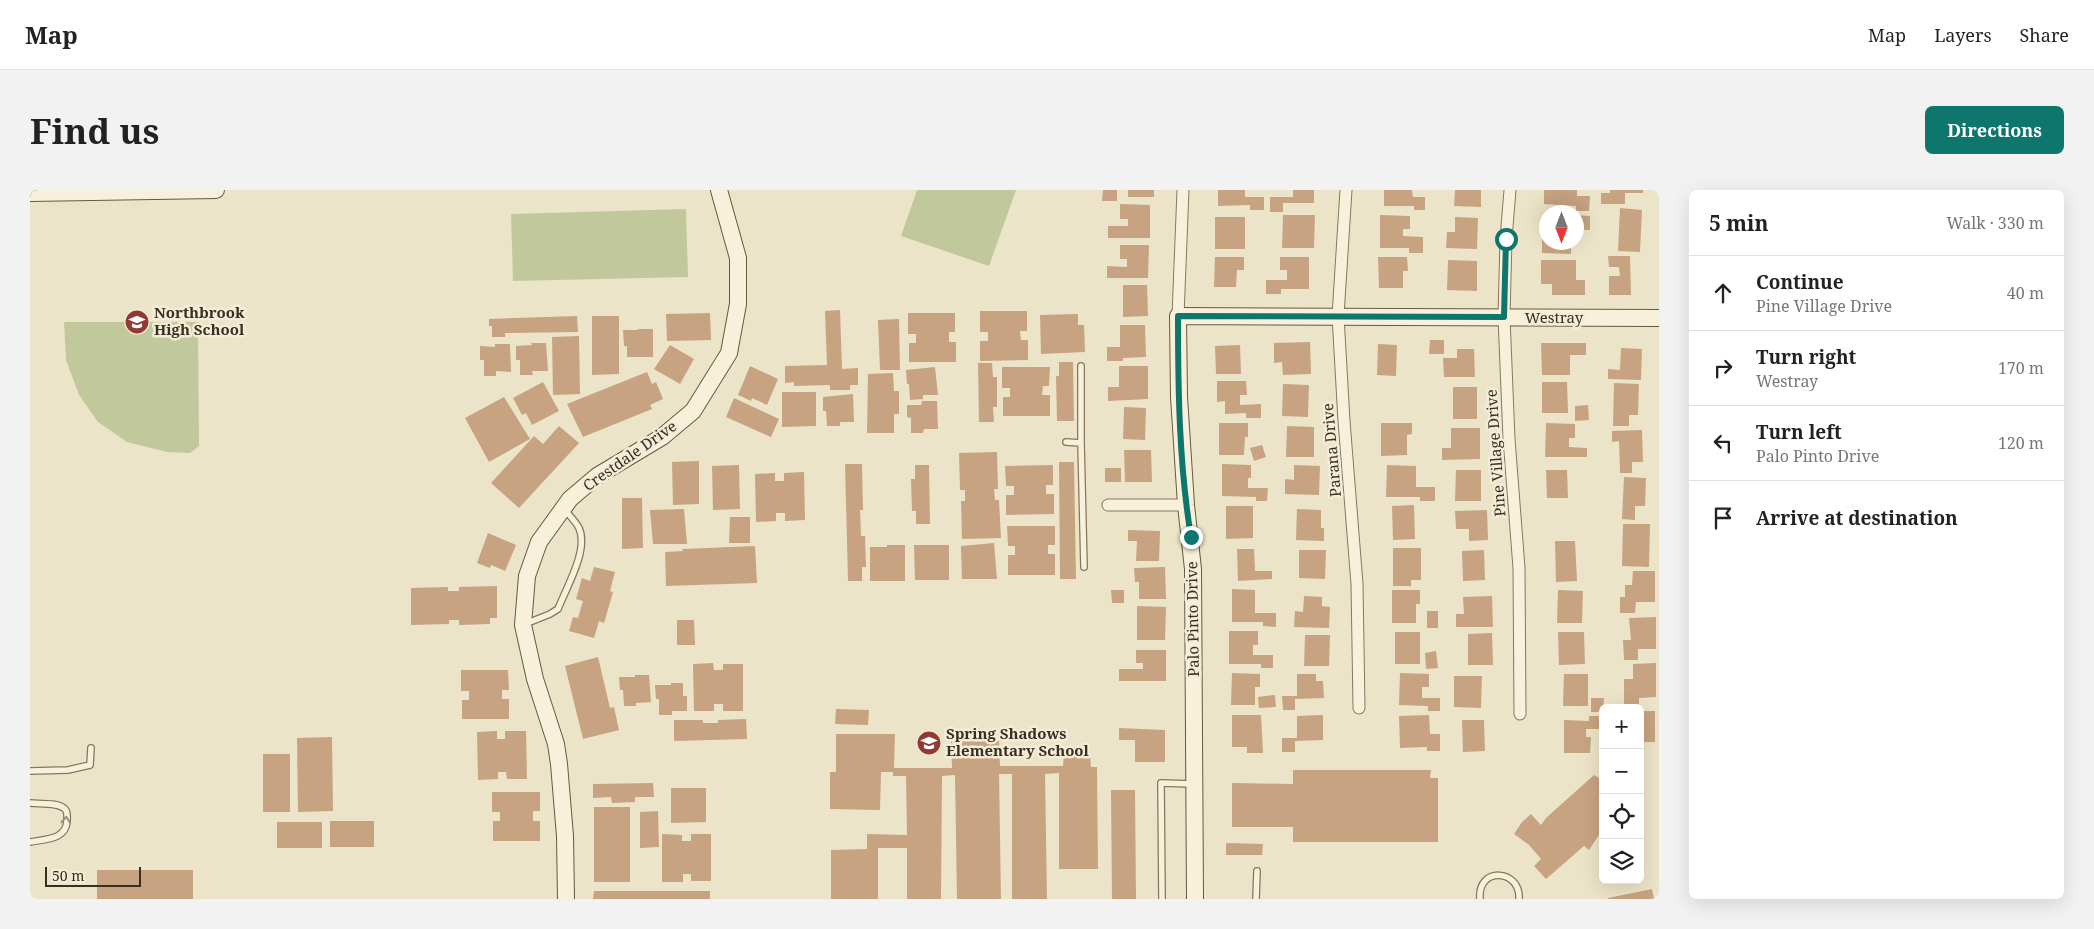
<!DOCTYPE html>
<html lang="en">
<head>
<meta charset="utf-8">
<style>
  :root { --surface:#fff; --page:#f2f2f2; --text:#222; --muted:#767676; --line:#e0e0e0; --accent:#0f766e }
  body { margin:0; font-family:"Noto Serif",serif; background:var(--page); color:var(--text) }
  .controls { position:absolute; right:15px; bottom:15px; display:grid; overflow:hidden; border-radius:8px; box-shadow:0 5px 20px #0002 }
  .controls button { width:45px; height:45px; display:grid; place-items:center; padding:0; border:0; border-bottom:1px solid var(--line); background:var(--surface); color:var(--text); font:25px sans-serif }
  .compass { position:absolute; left:1509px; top:15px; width:45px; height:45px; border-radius:50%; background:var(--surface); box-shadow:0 5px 20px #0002; rotate:180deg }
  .scale { position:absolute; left:15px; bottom:12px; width:96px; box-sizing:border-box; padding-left:5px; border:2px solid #382e21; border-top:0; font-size:14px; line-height:18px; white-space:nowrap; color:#382e21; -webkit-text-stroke:4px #f3edd7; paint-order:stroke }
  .stop { position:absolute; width:15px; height:15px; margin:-11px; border:4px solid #0f766e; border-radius:50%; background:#fff }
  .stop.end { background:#0f766e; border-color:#fff; box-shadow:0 1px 5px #0008 }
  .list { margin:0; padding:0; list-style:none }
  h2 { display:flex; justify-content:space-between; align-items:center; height:65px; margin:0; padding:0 20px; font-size:21px }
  h2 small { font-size:16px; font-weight:400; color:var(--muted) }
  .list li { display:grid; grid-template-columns:32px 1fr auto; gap:15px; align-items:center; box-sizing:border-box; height:75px; padding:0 20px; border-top:1px solid var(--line) }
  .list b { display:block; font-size:19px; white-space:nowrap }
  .list p { margin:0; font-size:16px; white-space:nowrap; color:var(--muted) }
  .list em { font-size:16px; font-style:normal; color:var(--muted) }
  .icon { flex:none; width:28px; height:28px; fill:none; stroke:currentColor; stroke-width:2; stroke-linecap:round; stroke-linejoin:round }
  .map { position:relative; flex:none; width:1629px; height:709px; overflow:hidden; border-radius:8px }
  header { display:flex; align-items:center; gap:30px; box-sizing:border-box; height:70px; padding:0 25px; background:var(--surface); border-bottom:1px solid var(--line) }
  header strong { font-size:24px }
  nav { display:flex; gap:28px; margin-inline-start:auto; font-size:18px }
  .intro { display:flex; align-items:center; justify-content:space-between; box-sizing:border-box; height:120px; padding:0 30px }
  h1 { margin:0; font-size:35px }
  .button { padding:12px 22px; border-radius:8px; background:var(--accent); color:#fff; font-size:18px; font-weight:700 }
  main { display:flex; gap:30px; padding:0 30px }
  aside { flex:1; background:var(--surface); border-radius:8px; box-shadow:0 5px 20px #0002 }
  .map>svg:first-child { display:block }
</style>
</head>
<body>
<header>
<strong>Map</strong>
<nav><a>Map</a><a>Layers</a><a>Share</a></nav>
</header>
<div class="intro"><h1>Find us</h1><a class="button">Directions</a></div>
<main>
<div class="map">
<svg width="1629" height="709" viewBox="0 0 1629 709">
  <rect width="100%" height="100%" fill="#ece4c8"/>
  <path fill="#c1c99c" d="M887 0H986L959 76 871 46Z
    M656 19 658 87 483 91 481 24Z
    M34 132H168L169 256 160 263 137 262 97 252 68 232 49 205 36 170Z"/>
  <path fill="#c7a381" d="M1073 0H1087V11H1072Z
    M1098 0H1124V7H1098Z
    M1188 0H1215V7H1234V20H1220V15L1188 16Z
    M1263 0H1284V13H1253V22H1240V7H1263Z
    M1354 0H1382L1383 7H1395V20H1384V16H1354Z
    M1425 0H1451V17L1424 16Z
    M1514 0H1547V6H1560L1559 21H1546V16L1514 14Z
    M1580 0H1613V3H1595V14H1571V3H1580Z
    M1090 14 1120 15V48H1078V36H1098V29H1090Z
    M1590 18 1612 20 1610 62 1588 61Z
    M1253 25H1285L1284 58H1252Z
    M1350 25 1380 26V39H1373V46L1393 47V63H1379V58H1350Z
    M1546 25 1560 26V40H1546Z
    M1185 27H1215V59H1185Z
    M1425 27 1448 28 1447 59 1416 58 1417 42H1425Z
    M1512 31 1516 32V52H1541V64L1512 63Z
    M1090 55H1119L1118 88H1077V76L1097 77V69H1090Z
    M1578 66H1600L1601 105H1579V86H1590L1589 77H1579Z
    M1185 67H1214V80H1207L1206 97H1184Z
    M1250 67H1279V99H1251V104H1236V90H1257V80H1250Z
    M1348 67H1377L1378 81H1373V98H1349Z
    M1418 70 1447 71V101L1417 100Z
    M1511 70H1546V90H1555V105H1522V94H1511Z
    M1093 95H1117L1118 126 1093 127Z
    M810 120 812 179 828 178V195H820V200H800V195L764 196V192L755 193V176L797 175 795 121Z
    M950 121H997V141H990L991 150H998V170L950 171V151H958V142H950Z
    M680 123 681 150 637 151 636 124Z
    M878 123H925V142H919V152H926V172H879V153H886V144H878Z
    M1048 124V135H1054L1055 162 1011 164 1010 125Z
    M547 126 548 142 475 143V147H462V136H459V129Z
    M562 126H589V184L562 185Z
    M869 129 870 180H850L848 130Z
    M1090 135H1115L1116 167 1093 168V171H1077V157H1090Z
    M608 139H623V167H597V156H594L593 140H608Z
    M549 146 550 204 523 205 522 147Z
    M1400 150H1414V164H1399Z
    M1280 152 1281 184 1253 185 1252 172 1244 173V153Z
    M501 153H516L518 181H502L503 185H490V170H486V156L502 155Z
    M1511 153H1556V165H1540V185H1512Z
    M465 154H480L481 182 466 181V186H454V170H450V156L465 157Z
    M1348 154 1367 155 1366 186 1347 185Z
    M640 155 664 169 650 194 624 179Z
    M1210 155 1211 184H1186L1185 156Z
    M1591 158 1612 159 1611 190 1578 189V179L1590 180Z
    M1427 159H1444L1445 187H1414L1413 168H1427Z
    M1029 172H1043L1044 231H1027L1026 186H1029Z
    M948 173H962L963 187H967V217H963L964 232H949Z
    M720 176 748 189 737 215 722 208 721 211 708 205Z
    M1089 176H1118V209L1078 211V197H1089Z
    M905 177 908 205H893V209L880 210 879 194H877L876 180Z
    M972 177H1020L1019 196H1013L1012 205H1020V226H973V207H980V198H972Z
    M617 182 622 194 626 192 633 209 620 215 622 219 553 247 537 214Z
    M863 183 864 201H869V224H864V243H837L838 184Z
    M1187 191H1216L1217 205H1210V215L1231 214V228H1216V223L1195 224V211L1187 212Z
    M513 192 529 221 502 235 496 223 492 225 483 208Z
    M1512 192H1537L1538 223H1512Z
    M1584 193 1609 194 1608 225H1599V236H1583Z
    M1253 194 1279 195 1278 227 1252 226Z
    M1423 197H1447V229H1423Z
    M752 202H786V236L752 237Z
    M823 204 824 232H810V236H797L796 221H793V207Z
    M474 207 500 249 459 272 435 228Z
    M704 208 749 229 741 247 696 227Z
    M892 211H907L908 239H894L893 243H881V228L877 227V215H891Z
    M1558 215 1559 230 1545 231V216Z
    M1094 217 1116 218 1115 250 1093 249Z
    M1189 233H1218V247H1215L1214 265H1189Z
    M1351 233H1382V244L1377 245V265L1351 266Z
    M1516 233 1545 234V248H1539V257L1557 258V267H1515Z
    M529 236 549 253 489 318 461 293 504 246 513 254Z
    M1257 236 1284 237V267H1256Z
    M1421 238H1450V269L1412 270V258H1421Z
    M1612 240 1613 272H1602V283H1590L1589 251 1582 252V241Z
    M1232 255 1236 267 1224 271 1220 258Z
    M1094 260H1121L1122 292H1095Z
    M967 262 968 299H964L965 310H969L971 348 932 349 931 311H935V300H930L929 263Z
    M669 271V314L643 315 642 272Z
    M1029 272H1044L1046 389H1030Z
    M815 274H832L833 320H830L831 346H835L836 377H832V391H818Z
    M1192 274 1221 275V288H1218V298H1238L1237 311H1226V307L1192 306Z
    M709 275 710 319 683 320 682 276Z
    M885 275H899L900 334H886V321H882L881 289H885Z
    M1023 275V295H1016V304H1024V324L976 325V305H984V296H976L975 276Z
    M1264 275 1290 276 1289 305 1255 304V289L1264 290Z
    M1357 275 1386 276V297H1405V311H1390V307H1356Z
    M1075 278H1091V292H1075Z
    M1426 280H1451V311H1425Z
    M1516 280H1537L1538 308H1517Z
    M774 282 775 330 755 331V323H746V331L726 332 725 284 745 283V291H754V283Z
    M1594 287 1616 288 1615 316H1605V330L1592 329Z
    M592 308H612L613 358 592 359Z
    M1384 315 1385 349 1363 350 1362 316Z
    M1196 316H1223V348L1196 349Z
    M654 319 657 354H623L620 320Z
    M1267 319 1291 320V338H1294V351L1266 350Z
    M1457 320 1458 350 1439 351V339H1426L1425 321Z
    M700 327H720V353H699Z
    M1593 334H1620L1619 377 1592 376Z
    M977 336H1025V355H1018V364H1025V385H978V365H985V356H978Z
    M1098 340 1130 341 1129 371H1106L1107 351H1098Z
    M458 343 486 355 475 381 461 375 460 378 447 373Z
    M1525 351H1545L1547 391 1526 392Z
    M964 353 967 389H932L931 356Z
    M857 355H875V391H840V357H857Z
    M884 355H919V390H885Z
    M725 356 727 393 636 396 635 362 653 361 652 359Z
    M1363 358H1391V390H1381V396H1363Z
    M1207 359H1224L1225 381H1242V389L1208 391Z
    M1269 360H1296L1295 389 1269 388Z
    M1454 360 1455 390 1433 391 1432 361Z
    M564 377 585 382 580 401 583 402 574 433 569 431 564 448 539 441 543 427 548 428 553 411 546 409 552 388 560 391Z
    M1135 377 1136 409H1109V392H1105L1104 378Z
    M1603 381H1625V412H1606L1605 423H1590V407H1595V395H1602Z
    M467 396V428H460V434L429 435V430H419V434L381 435V398L418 397V401H429V397Z
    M1202 399 1225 400V423H1246V437L1233 436V432H1202Z
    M1081 400H1094V413H1082Z
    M1362 400H1390V414H1386V433H1362Z
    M1528 400 1553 401 1552 433H1527Z
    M1274 406 1292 407V416L1300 417 1299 438 1264 437 1265 421 1273 422Z
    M1462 406 1463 437H1426V424H1434L1433 407Z
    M1107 416 1136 417 1135 450H1107Z
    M1397 421H1408V438H1397Z
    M1626 427V459H1608V470H1594L1593 450H1601L1599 428Z
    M647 430H664L665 455H647Z
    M1199 441H1228V455H1223V465H1243V478H1231V474H1199Z
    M1365 442H1390V474H1365Z
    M1528 442H1554L1555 474 1529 475Z
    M1462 443 1463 475H1438V444Z
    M1275 445H1300L1299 476H1274Z
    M1106 460H1136V491H1089V479H1113V473H1106Z
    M1406 461 1408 478 1396 479 1395 463Z
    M568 467 580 518 584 517 589 540 553 549 535 476Z
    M683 473 684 480H693V474H713V521H693V514H684V521H664L663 474Z
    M1626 473V507L1609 508V517H1594V489H1603V474Z
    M431 480H478L479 500H472V509H479V529H432V510H439V501H431Z
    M1202 483 1230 484V497H1225V515H1201Z
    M1370 483 1399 484V497H1392V508H1410V521H1398V516L1369 515Z
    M1267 484H1286V491H1293L1294 508 1265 509V520H1253L1252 506H1267Z
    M1534 484H1558V516H1533Z
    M605 485H619L621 512 606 513V516H594L593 500H590L589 487H605Z
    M1424 486H1452L1451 518 1424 517Z
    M641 493H653V506H657V521H642V525H629V509H626L625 495H641Z
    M1245 505 1246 517 1229 518 1228 507Z
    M1561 508H1574L1573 522H1561Z
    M806 519 839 520 838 535 805 534Z
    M1610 521H1625V552H1614V563H1610Z
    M1202 525H1231L1233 563H1217V557H1202Z
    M1293 525V550L1265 551V562H1252V548H1267V526Z
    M1399 525 1400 544H1410V561H1397V557L1370 558 1369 526Z
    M1559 526H1573V539H1556V547H1561L1560 563H1534V530L1559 531Z
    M716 529 717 549 644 551V530H673V533H688V530Z
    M1432 530H1454L1455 561 1433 562Z
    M1089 538 1135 540V572H1105V550H1089Z
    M467 541V549H475V541H496L497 589H477L476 582H468V589L448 590 447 542Z
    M806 544H865L864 578H922L921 551H969L970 576H1033L1034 565 1060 564 1061 577H1067L1068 679H1029V583L1015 584 1017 709H982V584H969L971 709H927L925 585 912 586 911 709H877V658H848V709H801V660L837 659V644L877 645 876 586H863V582H851L850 620 800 619V582H806Z
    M302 547 303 621 268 622 267 548Z
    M233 564H260V622H233Z
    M1263 580H1401L1400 588H1408V652H1263V637H1202V593L1263 594Z
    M1564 585 1573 590V639L1559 660 1554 656 1516 689 1504 676 1511 669 1499 655 1484 644 1492 632 1501 624 1511 635 1516 628Z
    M623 593 624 607H605V612L582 613 581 607 563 608V594Z
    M641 598H676V632L641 633Z
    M1081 600H1105L1106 709H1082Z
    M462 602H510V621H503V631H510V651H463V631H470V622H462Z
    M564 617H600V692H564Z
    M628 621 629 657 610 658V622Z
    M300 631H344V657H300Z
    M247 632H292V658H247Z
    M632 644 652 645V651H661V644H681V691H661V684H653V692H632Z
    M1196 653 1233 654 1232 665H1196Z
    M67 680H163V709H67Z
    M1622 699 1624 709H1578V708Z
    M564 701H680V709H563Z"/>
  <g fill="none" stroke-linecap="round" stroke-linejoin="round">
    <defs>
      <path id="lane" d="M1051 176V253
        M1036 252 1051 253 1054 377
        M495 434 520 424 528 419C536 398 559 360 549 338 546 332 539 325 535 320
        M0 581 38 580 60 575 61 558
        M0 613C9 614 28 612 35 619 38 622 37 627 37 631 36 650 15 649 0 652
        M1132 709 1131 593 1163 594
        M1226 709 1227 681
        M1450 709C1447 676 1491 679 1489 709"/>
      <path id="street" d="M1316 0 1308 126 1314 231 1327 394 1329 518
        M1480 0 1476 49 1474 127 1479 249 1489 378 1490 524
        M1148 126 1153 0
        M1078 315H1156"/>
      <path id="secondary" d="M0 3 186 0
        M536 709 535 646 529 574 526 554 505 489 493 435 497 386 509 352 540 309 567 286 632 247 663 221 699 163 708 114V68L689 0
        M1165 709 1163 379 1156 315 1149 207 1148 126 1629 128"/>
    </defs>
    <use href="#lane" stroke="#86775e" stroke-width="8"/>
    <use href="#street" stroke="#86775e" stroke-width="13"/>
    <use href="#secondary" stroke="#685841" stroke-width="18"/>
    <use href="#lane" stroke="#f7f1db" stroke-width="5.5"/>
    <use href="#street" stroke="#f7f1db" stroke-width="11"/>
    <use href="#secondary" stroke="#f7f1db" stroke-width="16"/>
  </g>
  <defs><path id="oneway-chevron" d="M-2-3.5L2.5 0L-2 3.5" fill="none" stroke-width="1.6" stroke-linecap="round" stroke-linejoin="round" transform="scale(1.25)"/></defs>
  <use stroke="#98907e" href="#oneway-chevron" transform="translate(36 630) rotate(-86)"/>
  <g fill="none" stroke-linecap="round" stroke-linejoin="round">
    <path stroke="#0f766e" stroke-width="6" d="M1161 347C1149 274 1148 199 1148 126L1474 127 1476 49"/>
  </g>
  <defs>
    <symbol id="school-disc" viewBox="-11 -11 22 22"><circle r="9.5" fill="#913932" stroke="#f3edd7"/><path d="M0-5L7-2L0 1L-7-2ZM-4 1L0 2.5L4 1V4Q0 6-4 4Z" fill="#fff"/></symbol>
  </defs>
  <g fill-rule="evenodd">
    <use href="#school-disc" x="93" y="118" width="28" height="28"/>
    <use href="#school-disc" x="885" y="539" width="28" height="28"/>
  </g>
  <g text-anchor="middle" stroke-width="5" stroke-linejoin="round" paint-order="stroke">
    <g font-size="15" font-weight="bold" fill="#382e21" stroke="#f3edd7" text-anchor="start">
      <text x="124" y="128">Northbrook<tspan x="124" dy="17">High School</tspan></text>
      <text x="916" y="549">Spring Shadows<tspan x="916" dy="17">Elementary School</tspan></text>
    </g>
    <g font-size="15" fill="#382e21" stroke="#f3edd7">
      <text x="1524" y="133">Westray</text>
      <text transform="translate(1302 260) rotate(-95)" y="5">Parana Drive</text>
      <text transform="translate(1466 263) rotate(-94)" y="5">Pine Village Drive</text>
      <text transform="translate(600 266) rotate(-35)" y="5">Crestdale Drive</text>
      <text transform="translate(1163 429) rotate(-91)" y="5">Palo Pinto Drive</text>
    </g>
  </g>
</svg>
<div class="controls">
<button>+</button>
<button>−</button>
<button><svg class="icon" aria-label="locate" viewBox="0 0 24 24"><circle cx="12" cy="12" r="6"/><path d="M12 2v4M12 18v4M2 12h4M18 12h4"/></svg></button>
<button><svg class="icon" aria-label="layers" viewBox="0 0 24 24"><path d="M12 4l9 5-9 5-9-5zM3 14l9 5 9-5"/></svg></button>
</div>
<svg class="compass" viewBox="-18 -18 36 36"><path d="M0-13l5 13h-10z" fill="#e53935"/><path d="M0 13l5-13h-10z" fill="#767676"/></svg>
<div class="scale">50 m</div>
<div class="stop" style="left:1476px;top:49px"></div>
<div class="stop end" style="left:1161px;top:347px"></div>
</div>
<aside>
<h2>5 min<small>Walk · 330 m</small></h2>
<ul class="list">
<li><svg class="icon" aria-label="ahead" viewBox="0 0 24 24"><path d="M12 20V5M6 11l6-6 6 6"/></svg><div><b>Continue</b><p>Pine Village Drive</p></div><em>40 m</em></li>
<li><svg class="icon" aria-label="right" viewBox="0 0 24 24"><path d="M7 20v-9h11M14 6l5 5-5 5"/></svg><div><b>Turn right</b><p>Westray</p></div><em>170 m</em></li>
<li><svg class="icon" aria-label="left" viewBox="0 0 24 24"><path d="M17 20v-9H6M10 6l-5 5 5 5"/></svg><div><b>Turn left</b><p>Palo Pinto Drive</p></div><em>120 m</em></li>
<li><svg class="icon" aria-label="arrive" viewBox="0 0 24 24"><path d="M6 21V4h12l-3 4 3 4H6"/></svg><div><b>Arrive at destination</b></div></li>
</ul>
</aside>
</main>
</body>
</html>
